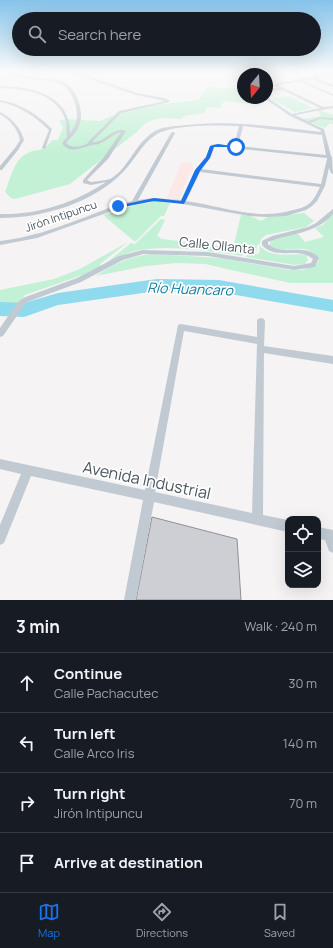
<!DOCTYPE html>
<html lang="en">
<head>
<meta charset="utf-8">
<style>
  :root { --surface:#171b24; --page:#242831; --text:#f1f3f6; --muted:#9ea1a6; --line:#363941; --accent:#1a73e8 }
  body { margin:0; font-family:Manrope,sans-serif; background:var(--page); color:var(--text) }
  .controls { position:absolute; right:12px; bottom:12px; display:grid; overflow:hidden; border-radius:8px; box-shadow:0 4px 16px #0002 }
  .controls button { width:36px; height:36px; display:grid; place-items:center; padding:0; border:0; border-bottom:1px solid var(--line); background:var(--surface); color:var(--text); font:20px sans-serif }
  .compass { position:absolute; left:237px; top:68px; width:36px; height:36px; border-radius:50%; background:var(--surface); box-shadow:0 4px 16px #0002; rotate:198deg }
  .stop { position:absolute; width:12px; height:12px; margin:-9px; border:3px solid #1a73e8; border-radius:50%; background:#fff }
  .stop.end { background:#1a73e8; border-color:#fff; box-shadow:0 1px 4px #0008 }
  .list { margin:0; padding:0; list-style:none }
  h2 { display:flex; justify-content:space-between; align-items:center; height:52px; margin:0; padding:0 16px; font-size:17px }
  h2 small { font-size:13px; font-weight:400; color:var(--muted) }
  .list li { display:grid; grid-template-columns:26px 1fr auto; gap:12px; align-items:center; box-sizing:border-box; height:60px; padding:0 16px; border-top:1px solid var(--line) }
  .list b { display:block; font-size:15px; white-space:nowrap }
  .list p { margin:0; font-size:13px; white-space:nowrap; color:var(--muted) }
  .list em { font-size:13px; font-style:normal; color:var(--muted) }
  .icon { flex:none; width:22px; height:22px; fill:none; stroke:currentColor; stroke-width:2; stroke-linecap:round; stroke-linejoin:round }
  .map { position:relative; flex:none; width:333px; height:600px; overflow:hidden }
  .search { position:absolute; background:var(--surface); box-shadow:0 4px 16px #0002; left:12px; right:12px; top:12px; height:44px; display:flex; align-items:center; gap:10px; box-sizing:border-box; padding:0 14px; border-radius:22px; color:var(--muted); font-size:15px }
  .sheet { height:292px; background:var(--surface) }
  nav { display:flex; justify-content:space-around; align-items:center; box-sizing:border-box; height:56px; border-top:1px solid var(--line); background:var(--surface); font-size:11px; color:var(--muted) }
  nav a { display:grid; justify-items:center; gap:2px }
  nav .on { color:var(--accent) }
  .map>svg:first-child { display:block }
</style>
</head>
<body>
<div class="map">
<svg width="333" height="600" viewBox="0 0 333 600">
  <rect width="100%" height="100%" fill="#f5f3f3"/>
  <path fill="#fce8e6" d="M182 162 193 164V169L189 174 179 200 167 198Z"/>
  <path fill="#c3f1d5" d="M207 87 243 89V98H253L261 103 259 105 224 101 220 108 207 107 204 113 184 116 181 119C164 118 149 116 138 131L70 184 15 199 11 198 5 192C10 180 14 160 26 154 38 147 42 154 52 140H58L63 127 59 121 67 119 100 121 118 113 154 105 199 100Z
    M289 96 313 108 295 112 272 99Z
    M317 109 333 115V124L330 123 325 128 303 119 321 116Z
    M158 201 170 203 164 216H161L136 241H134L103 215 136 205Z
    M333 212V283H290L205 264 176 263 146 266 96 276C113 264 133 255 153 254L221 258 289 270H302L316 265 319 260C306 238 286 257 270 246V242L272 240 297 233 305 242 324 237 315 228 323 225Z
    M304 213 314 221 306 227 266 235 261 239 260 244 257 245 256 252H244L242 256C210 251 167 244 136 251 125 253 115 259 105 264L131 243 135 244 161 219 165 220 157 236 162 239 233 248 241 215 250 216 261 221 269 216H281Z
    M128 242 100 264V266L85 274 25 295 17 306 0 305V290L54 279 80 269Z
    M260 246C274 260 289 252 306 255L308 260 305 264 295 265 246 257 247 255 259 254Z"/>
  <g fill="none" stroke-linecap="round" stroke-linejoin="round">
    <path fill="#90daee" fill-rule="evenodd" d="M157 279 219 280 333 300V312L219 292 157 291 58 305 24 317 0 316V302L24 303 58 293Z"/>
  </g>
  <path fill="#cdcfd5" stroke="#909195" d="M152 517 237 539 241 600H136Z"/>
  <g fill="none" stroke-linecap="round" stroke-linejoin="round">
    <path fill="#c1cad2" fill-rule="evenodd" d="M6 71C13 71 20 75 27 76 39 79 52 77 64 82 76 88 84 110 80 123 78 131 71 137 66 143 72 149 81 147 88 143L89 141 119 111 165 101 136 95 73 74V72L82 71 77 73 88 76 98 71H101L90 77 138 93 164 98 169 100V102L121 113 92 142C104 144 113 126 126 131L108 159 87 180 91 182C97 181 106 181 112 178 130 166 136 142 155 131 165 126 177 126 188 125 233 120 277 127 321 132L320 130 290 116 264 98 267 97 292 114 320 108 282 90 267 91V89L279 88 274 86 275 84 333 73V75L316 78 333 85V87L312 79 303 81 333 94V96L299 81 278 85 323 107 333 106V108L295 115 308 121 320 117 333 118V120L320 119 311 123 324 129 331 156 332 157 333 174 331 173 329 168 325 186 317 201 312 206 306 210 286 216 267 217 249 216 172 202H146L123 207 37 238 0 245V241C28 238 54 229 80 219 97 213 114 205 132 201L171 133 173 132 175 133 138 200 154 198 181 200 196 170 206 158 211 145 215 144 234 146 239 126C219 125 174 124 157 134 142 143 135 160 123 172 93 203 43 218 0 218V214C38 215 74 203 106 182L91 185 83 183V180L104 157 121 132C113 134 108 140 101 143 98 145 95 144 92 145 83 147 69 155 62 143L67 137C66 132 67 126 66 121 57 93 26 89 0 88V86C32 87 70 94 70 133 77 125 78 117 76 107 67 66 32 89 6 71ZM243 126 322 135 326 155 238 146ZM215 146 327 158V159L321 184 201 169 210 158 214 147ZM200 172 320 187C317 193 315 198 310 203 305 207 299 209 293 210 258 221 221 206 186 201Z
      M0 100C22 104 37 114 52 129L45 149 42 148 49 130C34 116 20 106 0 102Z
      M0 112C11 117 21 128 24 140L18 150 2 170H0V166L15 148 20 140C18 129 10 120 0 114Z
      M333 209V214C316 234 291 233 268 242V244C283 257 305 242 319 258L315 267 294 270 208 256 143 254 123 260 81 282 27 302 23 307 3 336 0 337V328L17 303 23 298 77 278 119 256 143 250 208 252 294 266 311 263 313 259C297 246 276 261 262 245V241L272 236 308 227 316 223Z
      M261 318 264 319 265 321 264 346 333 356V364L264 353 263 515 288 520V532L154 502 136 600H124L143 500 31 476 4 543 0 545V525L21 474 0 469V459L145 490 178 325 181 324 257 337V321L258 319ZM184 331 257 344 252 513 155 492Z
      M318 527 333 530V553L329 551 325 540 318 539Z"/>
  </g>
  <linearGradient id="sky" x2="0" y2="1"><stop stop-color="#85c3ea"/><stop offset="0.46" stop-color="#fafafa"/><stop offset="1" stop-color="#fafafa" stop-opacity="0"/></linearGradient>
  <rect width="333" height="155" fill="url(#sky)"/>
  <path fill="#1a73e8" d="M218 144 238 147H214L210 158 200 171 184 204 154 201 118 208 116 206 154 198 181 201 195 170 206 157 210 146Z"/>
  <g text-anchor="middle" stroke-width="3.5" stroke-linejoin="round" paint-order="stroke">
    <g font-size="11" fill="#4a5661" stroke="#fff">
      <text transform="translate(61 216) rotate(-19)" y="4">Jirón Intipuncu</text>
    </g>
    <g font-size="13" fill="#4a5661" stroke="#fff">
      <text transform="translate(217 245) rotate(6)" y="5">Calle Ollanta</text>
    </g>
    <g font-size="14" font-style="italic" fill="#0c7c9b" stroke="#fff">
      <text transform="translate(190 289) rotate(2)" y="5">Río Huancaro</text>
    </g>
    <g font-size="16" fill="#4a5661" stroke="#fff">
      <text transform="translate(147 480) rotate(12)" y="6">Avenida Industrial</text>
    </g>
  </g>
</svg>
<div class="controls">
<button><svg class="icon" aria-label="locate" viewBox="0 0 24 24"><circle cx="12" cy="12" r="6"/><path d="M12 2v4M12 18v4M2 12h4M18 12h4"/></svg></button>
<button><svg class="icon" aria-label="layers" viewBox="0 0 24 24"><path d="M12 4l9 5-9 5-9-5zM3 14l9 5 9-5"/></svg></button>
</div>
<svg class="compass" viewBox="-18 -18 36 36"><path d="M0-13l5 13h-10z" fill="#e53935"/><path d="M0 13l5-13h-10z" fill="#9ea1a6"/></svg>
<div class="stop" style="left:236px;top:147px"></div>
<div class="stop end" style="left:118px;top:206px"></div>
<div class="search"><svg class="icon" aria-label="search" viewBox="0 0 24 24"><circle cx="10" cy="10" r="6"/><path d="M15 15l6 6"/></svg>Search here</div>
</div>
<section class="sheet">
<h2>3 min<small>Walk · 240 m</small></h2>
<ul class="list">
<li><svg class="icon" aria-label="ahead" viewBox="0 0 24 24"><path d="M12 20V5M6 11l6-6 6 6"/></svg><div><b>Continue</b><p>Calle Pachacutec</p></div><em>30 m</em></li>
<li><svg class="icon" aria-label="left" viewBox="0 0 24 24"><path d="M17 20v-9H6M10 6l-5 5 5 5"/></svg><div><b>Turn left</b><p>Calle Arco Iris</p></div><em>140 m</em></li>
<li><svg class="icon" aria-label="right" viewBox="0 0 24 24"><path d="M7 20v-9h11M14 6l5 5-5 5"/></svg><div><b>Turn right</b><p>Jirón Intipuncu</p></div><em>70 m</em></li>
<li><svg class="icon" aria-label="arrive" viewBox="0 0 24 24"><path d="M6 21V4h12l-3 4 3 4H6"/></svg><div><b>Arrive at destination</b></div></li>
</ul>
</section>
<nav>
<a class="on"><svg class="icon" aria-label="map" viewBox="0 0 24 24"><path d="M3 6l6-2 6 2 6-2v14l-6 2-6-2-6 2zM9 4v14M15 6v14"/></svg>Map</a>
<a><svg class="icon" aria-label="directions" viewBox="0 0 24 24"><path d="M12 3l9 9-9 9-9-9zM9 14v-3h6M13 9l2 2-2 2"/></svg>Directions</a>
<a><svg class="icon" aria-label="saved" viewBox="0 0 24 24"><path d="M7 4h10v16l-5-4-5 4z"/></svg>Saved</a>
</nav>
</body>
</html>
